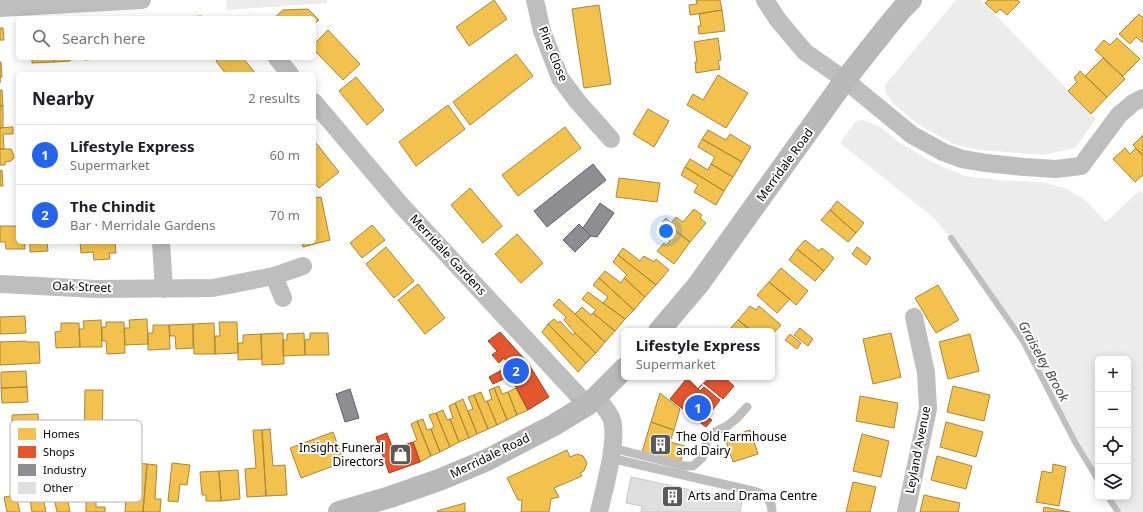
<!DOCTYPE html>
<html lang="en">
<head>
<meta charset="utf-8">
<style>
  :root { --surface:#fff; --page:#f2f2f2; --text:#202124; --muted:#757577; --line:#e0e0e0; --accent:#2563eb }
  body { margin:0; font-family:"Noto Sans",sans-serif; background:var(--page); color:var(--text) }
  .controls { position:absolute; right:12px; bottom:12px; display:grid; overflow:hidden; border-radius:6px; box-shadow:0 2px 10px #0003 }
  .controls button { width:36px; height:36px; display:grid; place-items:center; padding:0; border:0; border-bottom:1px solid var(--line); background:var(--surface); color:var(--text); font:20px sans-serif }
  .you { position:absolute; left:666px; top:231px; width:14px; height:14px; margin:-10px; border:3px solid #fff; border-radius:50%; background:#1a73e8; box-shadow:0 0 0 6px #1a73e833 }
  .badge { display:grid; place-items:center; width:26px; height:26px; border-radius:50%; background:var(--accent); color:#fff; font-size:13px; font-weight:700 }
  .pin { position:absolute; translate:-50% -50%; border:2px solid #fff; box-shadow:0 1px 4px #0006 }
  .popup { position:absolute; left:621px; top:328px; width:154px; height:52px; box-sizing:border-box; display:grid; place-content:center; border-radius:6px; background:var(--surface); filter:drop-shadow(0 1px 3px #0005); font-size:13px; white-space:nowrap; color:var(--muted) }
  .popup b { font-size:15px; color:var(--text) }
  .popup::after { content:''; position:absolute; left:50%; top:100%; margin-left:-8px; border:8px solid transparent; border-top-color:var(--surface) }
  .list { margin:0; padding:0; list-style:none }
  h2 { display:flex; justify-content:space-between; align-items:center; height:52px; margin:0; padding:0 16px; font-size:17px }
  h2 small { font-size:13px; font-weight:400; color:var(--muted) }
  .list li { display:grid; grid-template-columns:26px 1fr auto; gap:12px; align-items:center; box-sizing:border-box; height:60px; padding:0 16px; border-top:1px solid var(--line) }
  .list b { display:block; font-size:15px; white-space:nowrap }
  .list p { margin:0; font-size:13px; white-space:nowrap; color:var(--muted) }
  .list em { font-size:13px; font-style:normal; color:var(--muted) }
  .icon { flex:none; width:22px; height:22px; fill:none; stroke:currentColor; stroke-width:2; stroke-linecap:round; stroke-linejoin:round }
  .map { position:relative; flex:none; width:1143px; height:512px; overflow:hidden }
  .search { position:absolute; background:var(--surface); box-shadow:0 2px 10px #0003; left:16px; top:16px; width:300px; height:44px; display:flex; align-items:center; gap:10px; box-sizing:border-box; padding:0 14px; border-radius:6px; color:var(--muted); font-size:15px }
  .panel { position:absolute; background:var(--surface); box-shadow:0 2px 10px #0003; left:16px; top:72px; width:300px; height:172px; border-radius:6px }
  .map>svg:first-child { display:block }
</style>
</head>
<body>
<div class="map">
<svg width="1143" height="512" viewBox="0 0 1143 512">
  <rect width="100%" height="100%" fill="#fff"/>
  <path fill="#ececec" d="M226 0H327V3L227 10Z
    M956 0H981L1096 119 1075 148 1044 155 979 150 954 144 919 125 894 104 886 93 885 85Z
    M863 120 880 127 900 143 932 162 965 176 999 180 1041 182 1065 188 1084 199 1106 222 1140 190 1143 194V512H1118L1108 497H1128V359H1098V480L1075 442 1023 341 951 238 934 218 840 143 856 121Z"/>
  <path fill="#f2c14e" stroke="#a98737" d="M494 0 507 19 469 46 456 27Z
    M696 0H720L722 10 690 15 689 5 697 4Z
    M988 0H1017L1020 2 1007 15 1000 9 996 13 985 3Z
    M599 5 611 84 584 88 572 9Z
    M308 9 319 20 314 24V18H274L283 10Z
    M722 10 725 31 699 34 698 26H701L699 14Z
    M1139 14 1143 18V43L1136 37 1130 44 1119 34Z
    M202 16V18H173Z
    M0 28H3L4 40H0Z
    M328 30 360 64 343 80 314 50V44Z
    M718 38 721 60 718 61 720 69 696 73 695 62H697L694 42Z
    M1117 38 1140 59 1123 76 1095 50 1104 40 1110 45Z
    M516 54 533 76 470 125 453 102Z
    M32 58H54V62L32 63Z
    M54 58H78V59L70 60V61L54 62Z
    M84 58H99V59L84 60Z
    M99 58H115V59H99Z
    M220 58H243L256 74H226L216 61Z
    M1103 58 1125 79 1107 97 1085 76Z
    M0 62H1L2 77H0V83Z
    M1080 71 1107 97 1091 114 1068 91 1077 82 1074 78Z
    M718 75 748 93 726 128 687 105 693 94 703 100Z
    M356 77 384 110 367 125 339 91Z
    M0 90H2L3 106H0Z
    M448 105 465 129 416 166 399 142Z
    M0 106H3V127L0 128Z
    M648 109 669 121 654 147 633 134Z
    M13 127V134H3L4 149H0V128Z
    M565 127 581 148 518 196 502 175Z
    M708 130 726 140 730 134 751 147 742 162 702 139Z
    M1143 135V156L1133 145Z
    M702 139 742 162 733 177 711 164 715 157 698 147Z
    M316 143 339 172 319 188 314 182V145Z
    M1125 148 1130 154 1136 148 1143 156V175L1135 182 1113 159Z
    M0 149H11L13 153 14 158 11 161 5 162V165H0Z
    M690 159 708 170 711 164 733 177 724 191 685 167Z
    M685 167 724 191 716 205 694 192 698 185 681 175Z
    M2 170 3 186H0V171Z
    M619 178 660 183 657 202 616 197Z
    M470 188 502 226 483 243 451 205Z
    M321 197 330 240 303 247 302 242H314V198Z
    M837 201 864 223 856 233 830 210Z
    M694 209 702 215 700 218 706 223 690 242 663 221 666 218 671 223 676 217 683 222Z
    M830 210 856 233 848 242 821 220Z
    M663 221 690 242 674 264 657 251 664 243 666 245 670 241 656 230Z
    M372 225 385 240 362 258 350 243Z
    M0 226H18V242H25V249H6L5 242H0Z
    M517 234 543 263 521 283 495 254Z
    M805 240 819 251 822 248 834 258 824 271 797 249Z
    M30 242H47L48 251 30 252Z
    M80 242H115L116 253H109L110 259 94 260 93 252 81 253Z
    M386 247 414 281 394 298 366 264Z
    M857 247 871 258 866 265 852 254Z
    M623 248 640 261 644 256 654 262 656 259 669 270 656 285 618 255Z
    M797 249 824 271 815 281 789 260Z
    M618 255 656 285 645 297 624 278 627 275 613 262Z
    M781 268 808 291 796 305 769 282Z
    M605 271 621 283 624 278 645 297 634 310 599 278Z
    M599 278 634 310 625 319 603 303 608 297 593 285Z
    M769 282 790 299 777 313 757 295Z
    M418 284 445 318 425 334 398 300Z
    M938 285 959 320 936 333 915 298Z
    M588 292 625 319 615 331 593 313 596 310 582 299Z
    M559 299 605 342 596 353 575 333 564 320 566 317 553 305Z
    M750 306 756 310 759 306 781 325 772 335V331H752L738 320Z
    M582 307 591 315 593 313 615 331 605 342 575 314Z
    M25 316 26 333 0 334V317Z
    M147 319 148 344 125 345 124 328H130L129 320Z
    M554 319 558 323 560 321 573 335 575 333 596 353 586 363 548 324Z
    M101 320 102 347H80L79 329H84L83 321Z
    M738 320 752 331H728Z
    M106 322H124L125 353 107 354 106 341H102V327H106Z
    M219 322H237L238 353 215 354V336H220Z
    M61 323H79L80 347 56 348 55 332 61 331Z
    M214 323 215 354H194L193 324Z
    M193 324V348L176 349 175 336H170L169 325Z
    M548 324 586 363 578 372 542 332Z
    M153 325H169L170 349 148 350V333H153Z
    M800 328 813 339 808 346 794 335Z
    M283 333 284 364 262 365 261 334Z
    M304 333 305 355 283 356V340H287V334Z
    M310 333H328L329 355H305V340L310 339Z
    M891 333 901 377 873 384 863 339Z
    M261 334 262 359 238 360V343H243V335Z
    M790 334 801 343 797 349 785 340Z
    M970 334 979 371 948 379 939 342Z
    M26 341V342H39L40 363 0 365V342Z
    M26 371 27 387 1 388V372Z
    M499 386 502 394 508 392 517 415 507 420 494 388Z
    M953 386 990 395 984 421 947 412Z
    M27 387 28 402 2 403 1 388Z
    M494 388 507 420 497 425 487 401 492 399 489 390Z
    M516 388 528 410 517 415 508 392Z
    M85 390H103L102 451H84Z
    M481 392 485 402 487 401 497 425 488 429 474 395Z
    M660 393 680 409 674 430 651 422Z
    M474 395 488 429 477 434 468 411 473 409 468 397Z
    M860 396 898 403 894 428 856 421Z
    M463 399 477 434 469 438 455 403Z
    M455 403 469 438 459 442 450 419 453 418 449 406Z
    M443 410 447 420 450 419 459 442 450 447 436 413Z
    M436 413 450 447 440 452 431 429 434 427 429 415Z
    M38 414 39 431 12 432V415Z
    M423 419 427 430 431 429 440 452 431 456 417 421Z
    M417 421 431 456 420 462 413 442 417 440 411 424Z
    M651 422 674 430 670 442 685 446 680 464 642 452Z
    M946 422 983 432 976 457 940 447Z
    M270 429 273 466 285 465 287 495 266 496 262 430Z
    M253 430H262L266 496 247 497 245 469 256 468Z
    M750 430 758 454 733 462 725 438Z
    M44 431 47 434V438L45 441 39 442V446L13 447 12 432Z
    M333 432 344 462 301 478 290 448Z
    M862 434 889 441 881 477 853 471Z
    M567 450 570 457 577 454 583 456 587 463 584 471 580 473 582 476 554 488 559 497 551 499 549 512H521L522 500H518L507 478Z
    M937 456 972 466 966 489 931 480Z
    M135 463 147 464 143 512H125L126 497H133Z
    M172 463 190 465 187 485 180 484 178 502 168 501Z
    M147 464 157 465 155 499H161L160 512H143Z
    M1053 464 1066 467 1059 506 1036 502 1042 471 1052 473Z
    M238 470 240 499 221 501 219 471Z
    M219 471 221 501H206V495H202L200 472Z
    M853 482 876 487 870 512H846Z
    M86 485H96V507H105V512H86Z
    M65 486 70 512H57L52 489Z
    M42 491 46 512H32L29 494Z
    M16 495 20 512H7L4 497Z
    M924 495 960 503 958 512H920Z
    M465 503V512H438L437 511Z
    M1044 507 1070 512H1043Z"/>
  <path fill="#e4572e" stroke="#a03d20" d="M500 332 528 363 549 397 528 410 510 376 493 384 489 377 509 366 504 358 499 363 492 355 497 351 488 341Z
    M688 377H692L702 385 698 389 700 391 704 387 720 400 707 417 712 420 706 427 670 399Z
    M696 377H724L734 386 723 399Z
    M387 433 393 449 413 442 420 462 389 473 376 437Z"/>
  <path fill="#8d8d92" stroke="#636366" d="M593 164 606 180 547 227 534 211Z
    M600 203 614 213 597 237 591 236 583 228Z
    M579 224 591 236 575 252 563 240Z
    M350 389 359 418 345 422 336 394Z"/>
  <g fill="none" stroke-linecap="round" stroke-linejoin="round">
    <path stroke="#bfbfbf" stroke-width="6" d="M951 238 1023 341 1075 442 1098 480
      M1108 497 1118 512"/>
  </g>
  <path fill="#dfdfdf" stroke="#c7c7c7" d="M631 477 742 501 740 512H641L642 506 626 503Z"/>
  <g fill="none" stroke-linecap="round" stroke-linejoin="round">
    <path stroke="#bebebe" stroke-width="9" d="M612 448 685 466H693L702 458 705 450 707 439 715 432 727 426 737 418 747 407
      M610 458 757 492C767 496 772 501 772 512"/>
    <path stroke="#bebebe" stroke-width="18" d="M535 0 542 31 560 78 578 102 611 139
      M765 0 778 20 805 52 845 80 912 135 943 152 962 159 986 163 1024 167 1056 169 1081 166 1119 115 1133 103 1143 98
      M0 8 142 0
      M277 58 290 74
      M314 102 401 205 587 405
      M161 242 164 289
      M274 276 283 298
      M0 284 95 289 213 288 274 276 303 266
      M596 397C602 405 609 411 612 420 618 441 604 490 599 512
      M906 512 928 409 926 373 914 317"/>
    <path stroke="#b8b8b8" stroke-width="22" d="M659 331 698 285 845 80 887 27 902 9 911 0
      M339 512 390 497 439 480 487 460 554 425 587 405 596 397 624 369"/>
  </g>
  <defs>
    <symbol id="building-square" viewBox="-11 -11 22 22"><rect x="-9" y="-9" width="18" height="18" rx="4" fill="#595959" stroke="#fff"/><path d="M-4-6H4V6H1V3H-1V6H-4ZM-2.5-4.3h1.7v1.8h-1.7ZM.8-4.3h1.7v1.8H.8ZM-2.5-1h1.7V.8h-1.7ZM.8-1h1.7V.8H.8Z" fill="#fff"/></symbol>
    <symbol id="shop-square" viewBox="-11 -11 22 22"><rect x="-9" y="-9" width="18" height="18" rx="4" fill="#595959" stroke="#fff"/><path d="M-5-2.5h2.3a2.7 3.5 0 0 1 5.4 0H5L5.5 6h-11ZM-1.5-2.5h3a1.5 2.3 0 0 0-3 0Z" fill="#fff"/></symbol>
  </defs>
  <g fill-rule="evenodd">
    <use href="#building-square" x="648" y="432" width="25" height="25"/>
    <use href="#shop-square" x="388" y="442" width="25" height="25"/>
    <use href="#building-square" x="660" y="484" width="25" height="25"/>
  </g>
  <g text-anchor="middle" stroke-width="4" stroke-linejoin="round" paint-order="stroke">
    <g font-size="12" fill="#000" stroke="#fff">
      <text transform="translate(553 54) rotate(68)" y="4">Pine Close</text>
      <text transform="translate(785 165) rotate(-54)" y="4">Merridale Road</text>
      <text transform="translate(448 255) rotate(47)" y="4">Merridale Gardens</text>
      <text transform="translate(82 287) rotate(2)" y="4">Oak Street</text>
      <text transform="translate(918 450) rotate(-79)" y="4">Leyland Avenue</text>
      <text transform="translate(490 456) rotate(-26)" y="4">Merridale Road</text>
    </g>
    <g font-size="12" fill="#000" stroke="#fff" text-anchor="start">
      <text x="676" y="441">The Old Farmhouse<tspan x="676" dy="14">and Dairy</tspan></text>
      <text x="384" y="452" text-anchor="end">Insight Funeral<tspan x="384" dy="14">Directors</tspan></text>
      <text x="688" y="500">Arts and Drama Centre</text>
    </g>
    <g font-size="13" font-style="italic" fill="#444" stroke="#fff">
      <text transform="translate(1044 361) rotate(61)" y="5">Graiseley Brook</text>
    </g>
  </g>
  <rect x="10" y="420" width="132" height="82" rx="6" fill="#fff" stroke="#b2b2b2" stroke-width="1"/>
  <rect x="18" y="428" width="18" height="12" fill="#f2c14e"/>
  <rect x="18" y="446" width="18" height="12" fill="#e4572e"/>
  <rect x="18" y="464" width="18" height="12" fill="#8d8d92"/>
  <rect x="18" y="482" width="18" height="12" fill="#dfdfdf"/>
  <g font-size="11" fill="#000">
    <text x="43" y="438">Homes</text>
    <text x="43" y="456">Shops</text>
    <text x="43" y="474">Industry</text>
    <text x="43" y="492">Other</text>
  </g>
</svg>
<div class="controls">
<button>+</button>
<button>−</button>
<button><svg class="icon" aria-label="locate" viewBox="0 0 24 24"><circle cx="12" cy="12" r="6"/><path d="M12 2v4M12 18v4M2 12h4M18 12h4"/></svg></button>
<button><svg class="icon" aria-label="layers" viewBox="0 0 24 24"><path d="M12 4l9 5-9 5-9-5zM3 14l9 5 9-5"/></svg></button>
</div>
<div class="you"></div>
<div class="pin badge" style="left:698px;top:408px">1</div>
<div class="popup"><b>Lifestyle Express</b>Supermarket</div>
<div class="pin badge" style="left:516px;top:371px">2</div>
<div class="search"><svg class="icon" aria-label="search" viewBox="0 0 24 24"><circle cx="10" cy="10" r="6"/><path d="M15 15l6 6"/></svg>Search here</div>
<section class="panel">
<h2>Nearby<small>2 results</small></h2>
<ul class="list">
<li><span class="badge">1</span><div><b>Lifestyle Express</b><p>Supermarket</p></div><em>60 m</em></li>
<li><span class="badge">2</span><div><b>The Chindit</b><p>Bar · Merridale Gardens</p></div><em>70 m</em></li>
</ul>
</section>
</div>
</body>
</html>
